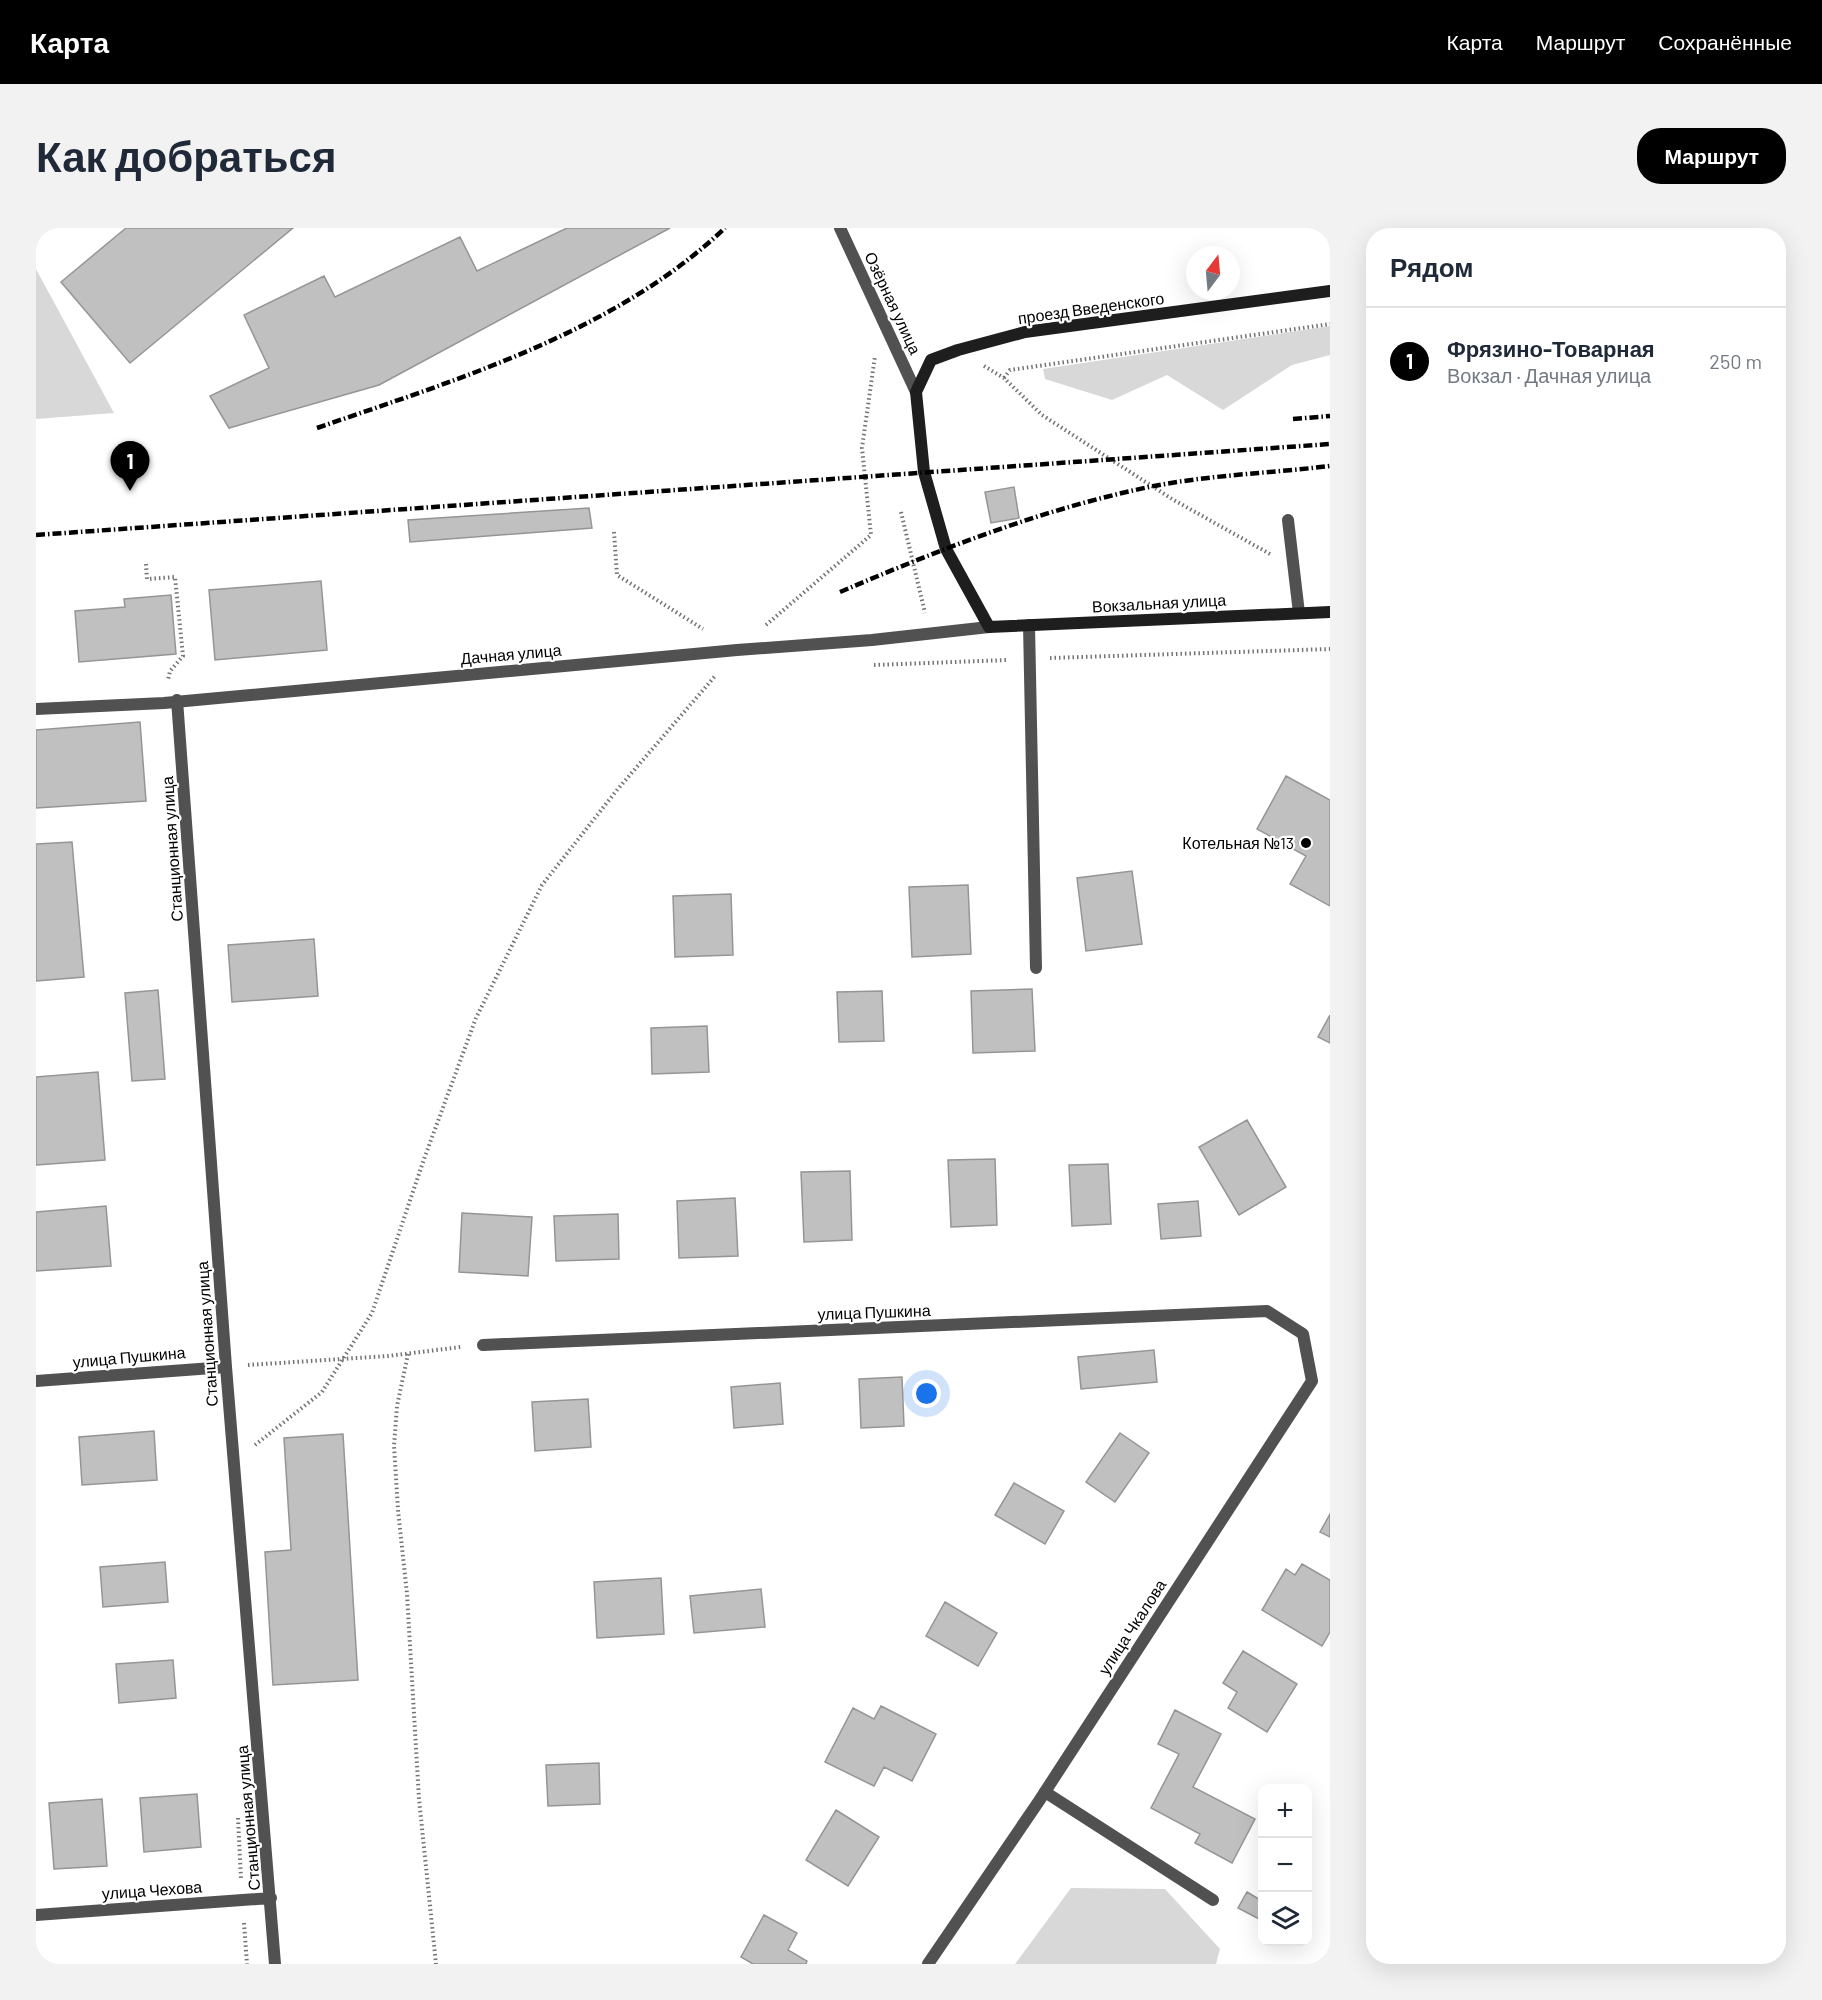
<!DOCTYPE html>
<html lang="ru">
<head>
<meta charset="utf-8">
<style>
  :root { --surface:#fff; --page:#f2f2f3; --text:#1f2937; --muted:#747a83; --line:#e0e1e3; --accent:#000 }
  body { margin:0; font-family:Barlow,sans-serif; background:var(--page); color:var(--text) }
  .controls { position:absolute; right:18px; bottom:18px; display:grid; overflow:hidden; border-radius:12px; box-shadow:0 6px 24px #0002 }
  .controls button { width:54px; height:54px; display:grid; place-items:center; padding:0; border:0; border-bottom:2px solid var(--line); background:var(--surface); color:var(--text); font:30px sans-serif }
  .compass { position:absolute; left:1150px; top:18px; width:54px; height:54px; border-radius:50%; background:var(--surface); box-shadow:0 6px 24px #0002; rotate:16deg }
  .you { position:absolute; left:891px; top:1166px; width:21px; height:21px; margin:-15px; border:4px solid #fff; border-radius:50%; background:#1a73e8; box-shadow:0 0 0 9px #1a73e833 }
  .badge { display:grid; place-items:center; width:39px; height:39px; border-radius:50%; background:var(--accent); color:#fff; font-size:20px; font-weight:700 }
  .pin { position:absolute; translate:-50% -50px; filter:drop-shadow(0 2px 3px #0008) }
  .pin::after { content:''; position:absolute; top:32px; width:21px; height:18px; background:inherit; clip-path:polygon(0 0,100% 0,50% 100%) }
  .list { margin:0; padding:0; list-style:none }
  h2 { display:flex; justify-content:space-between; align-items:center; height:78px; margin:0; padding:0 24px; font-size:26px }
  h2 small { font-size:20px; font-weight:400; color:var(--muted) }
  .list li { display:grid; grid-template-columns:39px 1fr auto; gap:18px; align-items:center; box-sizing:border-box; height:108px; padding:0 24px; border-top:2px solid var(--line) }
  .list b { display:block; font-size:22px; white-space:nowrap }
  .list p { margin:0; font-size:20px; white-space:nowrap; color:var(--muted) }
  .list em { font-size:20px; font-style:normal; color:var(--muted) }
  .icon { flex:none; width:33px; height:33px; fill:none; stroke:currentColor; stroke-width:2; stroke-linecap:round; stroke-linejoin:round }
  .map { position:relative; flex:none; width:1294px; height:1736px; overflow:hidden; border-radius:24px }
  header { display:flex; align-items:center; gap:36px; box-sizing:border-box; height:84px; padding:0 30px; background:var(--accent); color:#fff }
  header strong { font-size:28px }
  nav { display:flex; gap:33px; margin-inline-start:auto; font-size:21px }
  .intro { display:flex; align-items:center; justify-content:space-between; box-sizing:border-box; height:144px; padding:0 36px }
  h1 { margin:0; font-size:42px }
  .button { padding:15px 27px; border-radius:24px; background:var(--accent); color:#fff; font-size:21px; font-weight:700 }
  main { display:flex; gap:36px; padding:0 36px }
  aside { flex:1; background:var(--surface); border-radius:24px; box-shadow:0 6px 24px #0002 }
  .map>svg:first-child { display:block }
</style>
</head>
<body>
<header>
<strong>Карта</strong>
<nav><a>Карта</a><a>Маршрут</a><a>Сохранённые</a></nav>
</header>
<div class="intro"><h1>Как добраться</h1><a class="button">Маршрут</a></div>
<main>
<div class="map">
<svg width="1294" height="1736" viewBox="0 0 1294 1736">
  <rect width="100%" height="100%" fill="#fff"/>
  <path fill="#d8d8d8" d="M0 41 78 185 0 191Z
    M1294 98V127L1256 137 1187 182 1131 147 1076 172 1009 151 1007 141Z
    M1035 1660 1129 1661 1184 1721 1180 1736H979Z"/>
  <path fill="#c0c0c0" stroke="#959595" stroke-width="1.5" d="M90 0H257L94 135 25 54Z
    M531 0H634L343 157 193 200 174 168 233 140 208 87 288 48 299 69 424 9 441 43Z
    M978 259 983 290 955 295 949 264Z
    M553 280 556 300 374 314 372 292Z
    M285 353 291 422 179 432 173 362Z
    M135 367 140 426 43 434 39 383 89 379 88 371Z
    M104 494 110 573 0 580V502Z
    M1250 548 1294 572V678L1254 656 1270 628 1221 601Z
    M36 614 48 749 0 753V616Z
    M1096 643 1106 716 1050 723 1041 650Z
    M932 657 935 726 876 729 873 659Z
    M695 666 697 727 639 729 637 668Z
    M278 711 282 768 196 774 192 717Z
    M996 761 999 823 937 825 935 763Z
    M122 762 129 851 96 853 89 765Z
    M846 763 848 813 803 814 801 764Z
    M1294 787V815L1282 809Z
    M671 798 673 844 616 846 615 800Z
    M62 844 69 932 0 937V849Z
    M1211 892 1250 959 1203 987 1163 919Z
    M959 931 961 997 915 999 912 932Z
    M1072 936 1075 996 1036 998 1033 937Z
    M814 943 816 1012 768 1014 765 944Z
    M699 970 702 1028 643 1030 641 973Z
    M1162 973 1165 1008 1125 1011 1122 976Z
    M70 978 75 1038 0 1043V984Z
    M426 985 496 989 492 1048 423 1044Z
    M582 986 583 1031 520 1033 518 988Z
    M1118 1122 1121 1154 1045 1161 1042 1129Z
    M866 1149 868 1198 825 1200 823 1151Z
    M744 1155 747 1196 698 1200 695 1159Z
    M552 1171 555 1219 499 1223 496 1174Z
    M118 1203 121 1252 46 1257 43 1209Z
    M1084 1205 1113 1225 1079 1274 1050 1254Z
    M307 1206 322 1452 237 1457 229 1324 255 1322 248 1210Z
    M978 1255 1028 1283 1009 1316 959 1287Z
    M1294 1286V1309L1284 1304Z
    M129 1334 132 1374 67 1379 64 1339Z
    M1266 1336 1294 1352V1404L1286 1418 1226 1382 1250 1341 1259 1347Z
    M625 1350 628 1406 561 1410 558 1354Z
    M725 1361 729 1399 658 1405 654 1368Z
    M909 1374 961 1405 942 1438 890 1408Z
    M1207 1423 1261 1456 1231 1504 1192 1480 1201 1464 1187 1455Z
    M137 1432 140 1470 83 1475 80 1436Z
    M845 1478 900 1506 876 1553 848 1539 838 1558 789 1534 817 1480 838 1491Z
    M1139 1482 1185 1506 1157 1559 1219 1591 1196 1635 1159 1615 1164 1606 1115 1580 1143 1526 1122 1516Z
    M563 1535 564 1576 512 1578 510 1537Z
    M161 1566 165 1619 108 1624 104 1570Z
    M66 1571 71 1638 18 1641 13 1575Z
    M800 1582 843 1609 812 1658 770 1632Z
    M1211 1664 1226 1673 1225 1692 1202 1680Z
    M728 1687 761 1705 752 1722 771 1733 770 1736H717L705 1729Z"/>
  <g fill="none" stroke-linecap="round" stroke-linejoin="round">
    <path stroke="#737373" stroke-width="4" stroke-dasharray="1.5 3" stroke-linecap="butt" d="M948 138 968 150 1006 187 1136 271 1234 326
      M968 150 974 142 1294 96
      M865 284 889 385
      M578 304 581 347 667 401
      M110 336 111 351 139 349 147 428 134 443 132 452
      M730 397 835 307 826 220 839 128
      M1014 430 1294 421
      M838 437 971 432
      M372 1126 361 1178 358 1218 362 1282 371 1366 383 1571 400 1736
      M212 1137 352 1128 425 1119
      M219 1217 286 1164 336 1085 388 931 440 790 506 657 581 562 680 447
      M202 1590 205 1651
      M208 1695 211 1736"/>
    <path stroke="#515151" stroke-width="12" d="M1252 292 1263 385
      M993 397 1000 740
      M1009 1564 1177 1672"/>
    <path stroke="#515151" stroke-width="12" d="M804 0 880 164
      M141 472 190 1139 239 1736
      M0 481 128 475 701 422 836 412 953 399
      M447 1117 1231 1083 1267 1106 1276 1153 1003 1573 892 1736
      M0 1153 190 1139
      M0 1687 235 1670"/>
    <path stroke="#1e1e1e" stroke-width="12" d="M1294 63 989 104 922 122 895 132 880 164 888 244 910 321 953 399 1294 384"/>
    <path stroke="#000" stroke-width="4.5" stroke-dasharray="9 3 1.5 3" stroke-linecap="butt" d="M1257 191 1294 188
      M281 200C422 151 578 105 689 0
      M0 307 1294 216
      M804 364C905 321 1009 280 1118 258 1174 247 1236 245 1294 238"/>
  </g>
  <circle fill="#000" stroke="#fff" stroke-width="2" cx="1270" cy="615" r="6"/>
  <g text-anchor="middle" stroke-width="4.5" stroke-linejoin="round" paint-order="stroke">
    <g font-size="16" fill="#000" stroke="#fff">
      <text transform="translate(857 75) rotate(65)" y="6">Озёрная улица</text>
      <text transform="translate(1055 80) rotate(-8)" y="6">проезд Введенского</text>
      <text transform="translate(1123 375) rotate(-3)" y="6">Вокзальная улица</text>
      <text transform="translate(475 426) rotate(-5)" y="6">Дачная улица</text>
      <text transform="translate(136 621) rotate(-94)" y="6">Станционная улица</text>
      <text transform="translate(838 1084) rotate(-2)" y="6">улица Пушкина</text>
      <text transform="translate(171 1106) rotate(-94)" y="6">Станционная улица</text>
      <text transform="translate(93 1129) rotate(-5)" y="6">улица Пушкина</text>
      <text transform="translate(1096 1399) rotate(-57)" y="6">улица Чкалова</text>
      <text transform="translate(212 1590) rotate(-95)" y="6">Станционная улица</text>
      <text transform="translate(116 1662) rotate(-4)" y="6">улица Чехова</text>
    </g>
    <g font-size="16" fill="#000" stroke="#fff" text-anchor="end">
      <text x="1258" y="621">Котельная №13</text>
    </g>
  </g>
</svg>
<div class="controls">
<button>+</button>
<button>−</button>
<button><svg class="icon" aria-label="layers" viewBox="0 0 24 24"><path d="M12 4l9 5-9 5-9-5zM3 14l9 5 9-5"/></svg></button>
</div>
<svg class="compass" viewBox="-18 -18 36 36"><path d="M0-13l5 13h-10z" fill="#e53935"/><path d="M0 13l5-13h-10z" fill="#747a83"/></svg>
<div class="you"></div>
<div class="pin badge" style="left:94px;top:263px">1</div>
</div>
<aside>
<h2>Рядом<small></small></h2>
<ul class="list">
<li><span class="badge">1</span><div><b>Фрязино-Товарная</b><p>Вокзал · Дачная улица</p></div><em>250 m</em></li>
</ul>
</aside>
</main>
</body>
</html>
